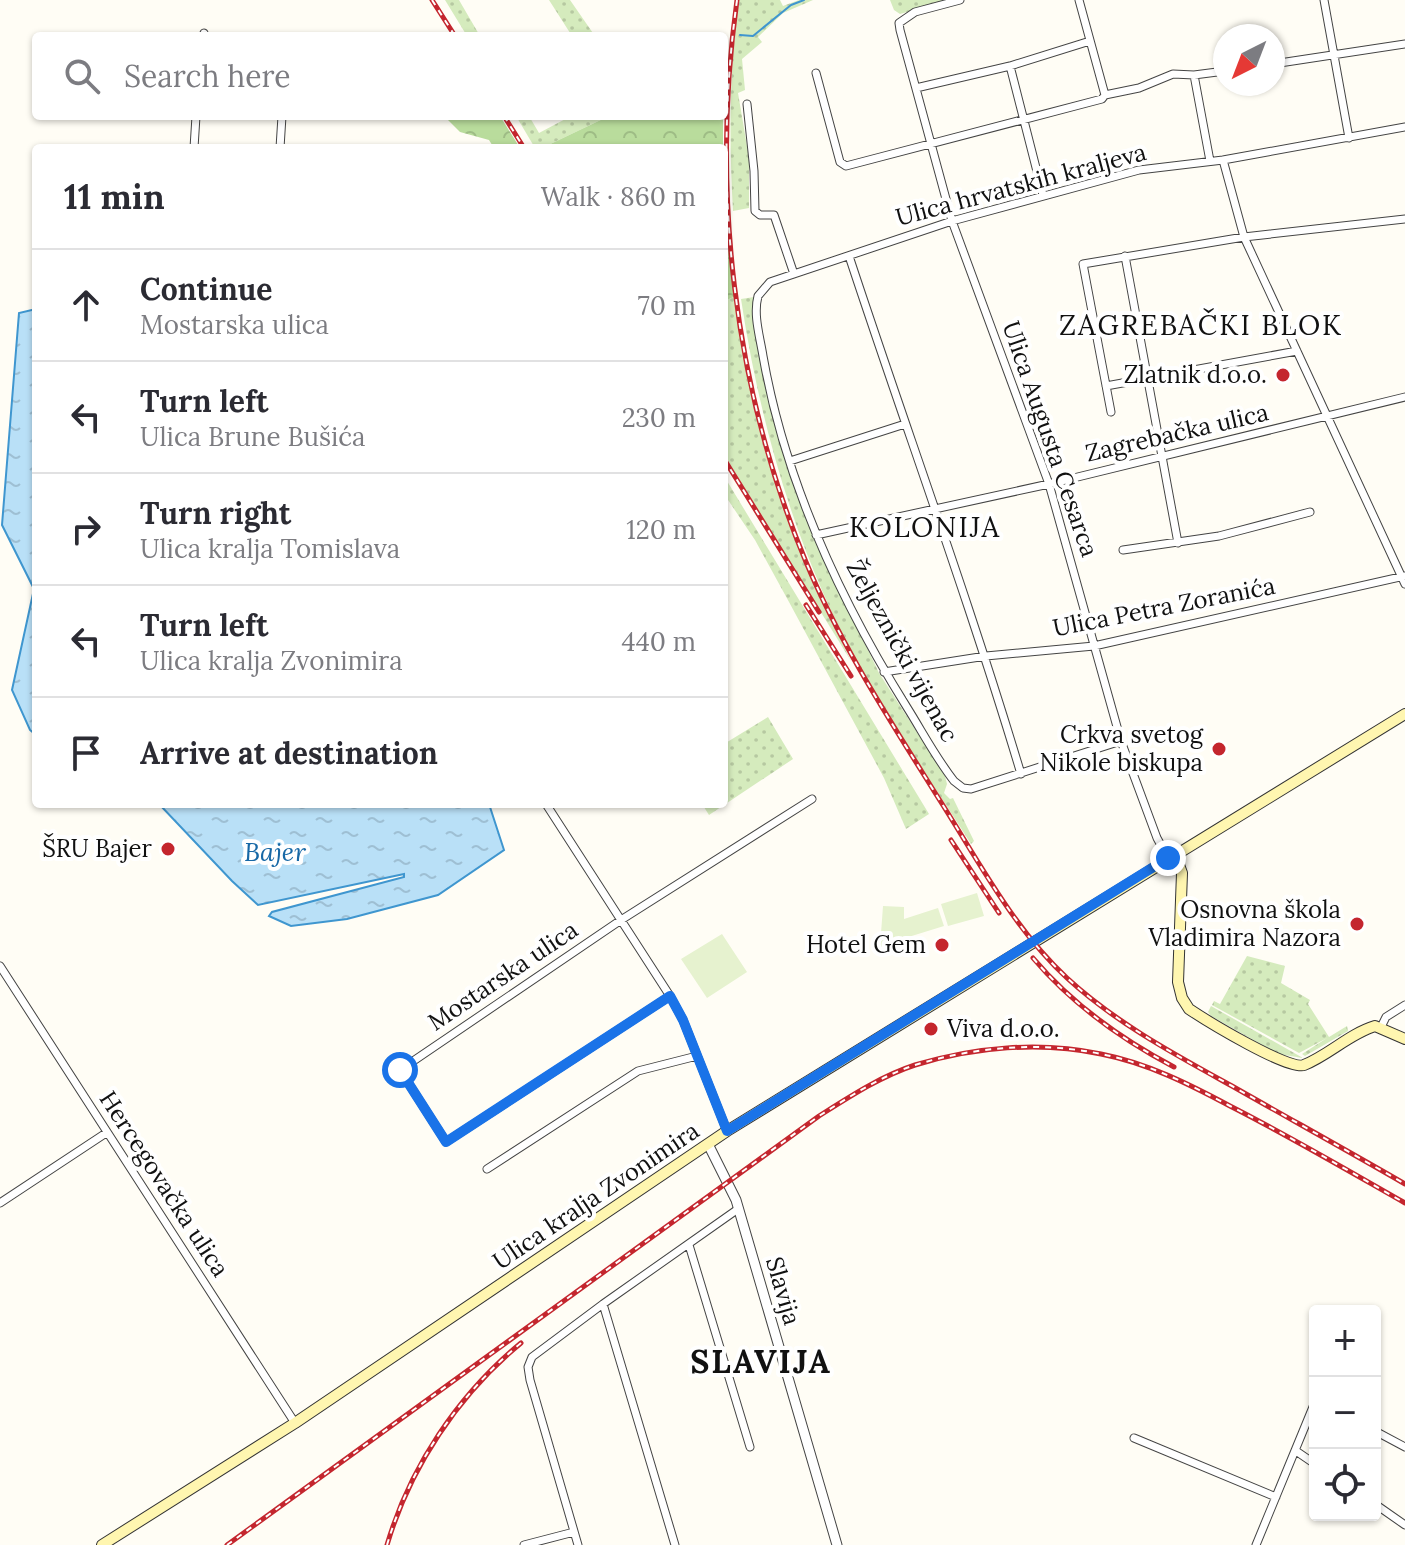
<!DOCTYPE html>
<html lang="en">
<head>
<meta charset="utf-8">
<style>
  :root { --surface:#fff; --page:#f7f7f7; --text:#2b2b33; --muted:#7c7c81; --line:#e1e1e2 }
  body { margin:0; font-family:Lora,serif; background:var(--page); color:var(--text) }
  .controls { position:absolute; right:24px; bottom:24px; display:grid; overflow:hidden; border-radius:8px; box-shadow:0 2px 6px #0004 }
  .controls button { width:72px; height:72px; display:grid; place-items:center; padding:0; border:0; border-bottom:2px solid var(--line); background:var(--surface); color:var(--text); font:40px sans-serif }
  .compass { position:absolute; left:1213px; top:24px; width:72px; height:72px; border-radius:50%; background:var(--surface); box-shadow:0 2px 6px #0004; rotate:222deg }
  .stop { position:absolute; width:24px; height:24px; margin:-18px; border:6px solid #1a73e8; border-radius:50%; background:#fff }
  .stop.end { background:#1a73e8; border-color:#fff; box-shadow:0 2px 8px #0008 }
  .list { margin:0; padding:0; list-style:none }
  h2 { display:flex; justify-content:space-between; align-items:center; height:104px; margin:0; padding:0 32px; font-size:34px }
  h2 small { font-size:26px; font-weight:400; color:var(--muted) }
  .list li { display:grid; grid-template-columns:52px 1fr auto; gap:24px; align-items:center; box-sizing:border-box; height:112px; padding:0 32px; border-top:2px solid var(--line) }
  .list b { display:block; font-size:30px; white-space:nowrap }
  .list p { margin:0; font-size:26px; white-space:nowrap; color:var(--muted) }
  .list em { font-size:26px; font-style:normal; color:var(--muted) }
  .icon { flex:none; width:44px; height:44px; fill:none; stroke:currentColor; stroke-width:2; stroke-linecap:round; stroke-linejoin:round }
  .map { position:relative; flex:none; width:1405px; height:1545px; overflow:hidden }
  .search { position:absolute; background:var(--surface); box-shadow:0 2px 6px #0004; left:32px; top:32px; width:696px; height:88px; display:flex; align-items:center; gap:20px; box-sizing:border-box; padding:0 28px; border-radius:8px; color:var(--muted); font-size:30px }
  .panel { position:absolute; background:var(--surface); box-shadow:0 2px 6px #0004; left:32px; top:144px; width:696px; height:664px; border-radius:8px }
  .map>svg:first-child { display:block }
</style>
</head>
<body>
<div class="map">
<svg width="1405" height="1545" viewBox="0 0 1405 1545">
  <defs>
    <pattern id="grass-dots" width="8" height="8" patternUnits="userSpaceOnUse" patternTransform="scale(2)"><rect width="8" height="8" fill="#d5ebbd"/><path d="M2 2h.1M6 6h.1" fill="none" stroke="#b6c8a1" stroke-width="1.8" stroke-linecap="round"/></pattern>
    <pattern id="forest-crowns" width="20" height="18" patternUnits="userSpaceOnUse" patternTransform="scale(2)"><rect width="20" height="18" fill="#b9dc9c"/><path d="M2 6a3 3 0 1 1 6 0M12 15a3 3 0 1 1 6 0" fill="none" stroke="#9ebc85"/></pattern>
    <pattern id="water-ripples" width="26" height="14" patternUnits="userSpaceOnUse" patternTransform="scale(2)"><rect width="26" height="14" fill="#b9e0f7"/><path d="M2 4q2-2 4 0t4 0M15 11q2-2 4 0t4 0" fill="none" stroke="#9ebfd3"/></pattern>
  </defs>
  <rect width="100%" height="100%" fill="#fffdf5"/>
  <path fill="url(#grass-dots)" d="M445 0H459L480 36H467Z
    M549 0H570L595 36H572Z
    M739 0H780L783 6 799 0H813L783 13 758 37 762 42 742 59 745 90 738 93 749 158V208L733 211C729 140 729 70 739 0Z
    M890 0H950L900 14 894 10Z
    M516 116H529L539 133 571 116H609L542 148H535Z
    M734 297 743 354 764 447 775 483 813 582 851 661 724 455V301Z
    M754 297 764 381 787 464 814 536 879 673 945 776 947 784 944 793 950 799 953 798 974 841 971 844C935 787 896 732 863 674 798 556 761 431 741 299Z
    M724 476 929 814 906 829 884 778 789 602 755 540 724 494Z
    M768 717 793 759 709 815 702 804H724V744Z
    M1247 956 1285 966 1281 983 1310 1000 1308 1004 1329 1037 1347 1026 1348 1031 1305 1056 1302 1054 1327 1038 1299 1053 1212 1005 1214 1001 1220 1004Z
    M1211 1006 1303 1058 1278 1054 1211 1016 1208 1012Z"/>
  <path fill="url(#forest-crowns)" d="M444 116H500L520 148H494L489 140 460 132Z
    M609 116H723V148H542Z
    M724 180 734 297 724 301Z"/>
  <path fill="#e6f2cf" d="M977 893 984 916 948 926 941 904Z
    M883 906 904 907V919L938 908 944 926 902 939 901 948 880 947Z
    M722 934 747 972 707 998 681 959Z"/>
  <path fill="url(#water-ripples)" stroke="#3f96cf" stroke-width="2" d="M36 309V735L30 730 12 690 34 589 2 525 19 313Z
    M159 804H489L504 850 438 895 347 919 291 926 269 916 272 912 404 877V874L258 905 232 881Z"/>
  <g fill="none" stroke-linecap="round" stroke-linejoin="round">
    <path stroke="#3f96cf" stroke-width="2" d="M740 35 753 36 791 5 804 0"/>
    <defs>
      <path id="minor" d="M960 0 915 12 899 23 900 30 952 221 1049 484 1121 741 1157 838 1168 858
        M1079 0 1105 95
        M1324 0 1349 138
        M203 36 204 33
        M1273 64 1405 44
        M1010 66 1043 195
        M816 73 840 162 846 166 1102 99 1105 95 1139 88 1173 74 1194 75 1225 71
        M1194 75 1210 161
        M916 88 1010 66 1090 41
        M747 104 754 171 755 211 760 215H774L794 274
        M194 148 196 116
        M280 148 282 116
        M1223 160 1244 237 1405 584
        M849 256C906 429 969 600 1021 774
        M1125 256 1178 543
        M1106 386 1297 351
        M1111 412 1083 264 1244 237 1405 219
        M790 461 905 424
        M816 535 1049 484 1405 397
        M1123 550 1219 536 1310 512
        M884 672 986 656 1094 646 1405 576
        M1121 741 971 789 963 788 954 781C936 758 923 733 908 709 841 602 785 481 763 356 760 337 753 315 758 296L770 282 952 221 1139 170 1223 160 1405 127
        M546 804 670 996 683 1020 727 1131
        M0 966 295 1423
        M670 996 446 1142 400 1070 621 920 812 799
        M1381 1027 1386 1017 1405 1005
        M487 1169 638 1071 697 1056
        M0 1203 106 1133
        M689 1245 750 1447
        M603 1304 675 1545
        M1375 1431 1405 1447
        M1134 1438 1276 1497
        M1296 1451 1315 1464
        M1375 1504 1405 1525
        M524 1545 574 1532
        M578 1545 530 1380 528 1367 532 1357 603 1304 738 1209
        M1256 1545 1315 1402"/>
      <path id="tertiary" d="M708 1144 736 1200 837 1545"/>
      <path id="secondary" d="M1175 854 1182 873 1178 982 1182 998 1189 1009C1207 1021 1289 1071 1304 1065 1329 1055 1349 1034 1375 1026L1405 1039
        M102 1545 295 1423 727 1131 1405 714"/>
    </defs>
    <use href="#minor" stroke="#444" stroke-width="9"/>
    <use href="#tertiary" stroke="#444" stroke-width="11"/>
    <use href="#secondary" stroke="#333" stroke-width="12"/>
    <use href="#minor" stroke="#fff" stroke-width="7"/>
    <use href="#tertiary" stroke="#fff" stroke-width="9"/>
    <use href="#secondary" stroke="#fff6b0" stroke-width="10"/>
    <defs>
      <path id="rail" d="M432 0 455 36
        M737 0C711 187 733 387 806 562 841 646 891 722 939 799 978 860 1013 928 1067 978 1116 1023 1174 1054 1232 1086 1290 1119 1348 1151 1405 1184
        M504 116 524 148
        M724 459 819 612
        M806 605 851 676
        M951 840 999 913
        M1033 958C1072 1004 1121 1039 1174 1067
        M227 1545 819 1116C849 1097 881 1076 915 1065 974 1047 1040 1041 1101 1054 1147 1063 1189 1084 1230 1106 1289 1136 1347 1170 1405 1203
        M387 1545C410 1467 458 1395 521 1343"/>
    </defs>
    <use href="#rail" stroke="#c4262e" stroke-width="5"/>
    <use href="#rail" stroke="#fff" stroke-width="2" stroke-dasharray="6" stroke-linecap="butt"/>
  </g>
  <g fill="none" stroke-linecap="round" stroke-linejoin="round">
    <path stroke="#1a73e8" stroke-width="10" d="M400 1070 446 1142 670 996 683 1020 727 1131 1168 858"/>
  </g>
  <g fill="#c4262e" stroke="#fff" stroke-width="3">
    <circle cx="1283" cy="375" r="8"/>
    <circle cx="1219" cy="749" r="8"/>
    <circle cx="168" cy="849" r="8"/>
    <circle cx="1357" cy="924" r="8"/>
    <circle cx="942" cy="945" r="8"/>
    <circle cx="931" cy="1029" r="8"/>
  </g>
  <g text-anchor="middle" stroke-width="8" stroke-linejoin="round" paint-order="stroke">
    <g font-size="24" fill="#111" stroke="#fff">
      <text transform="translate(1021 185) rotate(-15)" y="8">Ulica hrvatskih kraljeva</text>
      <text transform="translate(1177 433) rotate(-13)" y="8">Zagrebačka ulica</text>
      <text transform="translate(1050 439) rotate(71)" y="8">Ulica Augusta Cesarca</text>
      <text transform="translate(1164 607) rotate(-11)" y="8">Ulica Petra Zoranića</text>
      <text transform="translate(902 651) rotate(61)" y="8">Željeznički vijenac</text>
      <text transform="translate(503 976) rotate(-34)" y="8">Mostarska ulica</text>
      <text transform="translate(164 1184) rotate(57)" y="8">Hercegovačka ulica</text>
      <text transform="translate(596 1196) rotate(-34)" y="8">Ulica kralja Zvonimira</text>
      <text transform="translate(783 1291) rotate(74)" y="8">Slavija</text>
    </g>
    <g font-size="24" fill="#111" stroke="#fff" text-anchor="end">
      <text x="1267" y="383">Zlatnik d.o.o.</text>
      <text x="1203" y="743">Crkva svetog<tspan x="1203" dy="28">Nikole biskupa</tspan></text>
      <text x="152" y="857">ŠRU Bajer</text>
      <text x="1341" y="918">Osnovna škola<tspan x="1341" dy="28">Vladimira Nazora</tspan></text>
      <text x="926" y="953">Hotel Gem</text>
      <text x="947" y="1037" text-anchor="start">Viva d.o.o.</text>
    </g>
    <g font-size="26" font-style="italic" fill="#1768a6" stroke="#fff">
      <text x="275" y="861">Bajer</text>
    </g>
    <g font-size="28" letter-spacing="2" fill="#111" stroke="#fff">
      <text x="1201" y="335">ZAGREBAČKI BLOK</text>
      <text x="925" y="537">KOLONIJA</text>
    </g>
    <g font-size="32" font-weight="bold" letter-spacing="2" fill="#111" stroke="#fff">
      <text x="761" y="1373">SLAVIJA</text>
    </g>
  </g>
</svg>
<div class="controls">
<button>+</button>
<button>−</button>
<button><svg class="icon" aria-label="locate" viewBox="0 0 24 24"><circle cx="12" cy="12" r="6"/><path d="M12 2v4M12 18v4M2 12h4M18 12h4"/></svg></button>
</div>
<svg class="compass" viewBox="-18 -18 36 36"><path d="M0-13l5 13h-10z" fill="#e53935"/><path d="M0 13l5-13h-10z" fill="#7c7c81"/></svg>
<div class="stop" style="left:400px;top:1070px"></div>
<div class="stop end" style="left:1168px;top:858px"></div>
<div class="search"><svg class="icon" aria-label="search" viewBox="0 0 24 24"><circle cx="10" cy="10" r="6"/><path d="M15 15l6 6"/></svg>Search here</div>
<section class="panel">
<h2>11 min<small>Walk · 860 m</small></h2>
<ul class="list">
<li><svg class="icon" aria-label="ahead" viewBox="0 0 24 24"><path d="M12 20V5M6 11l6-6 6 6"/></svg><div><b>Continue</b><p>Mostarska ulica</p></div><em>70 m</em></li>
<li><svg class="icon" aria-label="left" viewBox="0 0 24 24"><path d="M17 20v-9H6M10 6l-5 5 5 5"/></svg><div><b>Turn left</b><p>Ulica Brune Bušića</p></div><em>230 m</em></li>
<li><svg class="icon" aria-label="right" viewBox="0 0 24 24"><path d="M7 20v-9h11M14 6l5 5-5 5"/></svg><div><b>Turn right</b><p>Ulica kralja Tomislava</p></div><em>120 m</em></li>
<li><svg class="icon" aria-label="left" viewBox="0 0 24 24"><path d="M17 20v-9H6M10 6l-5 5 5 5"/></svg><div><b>Turn left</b><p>Ulica kralja Zvonimira</p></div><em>440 m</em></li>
<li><svg class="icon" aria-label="arrive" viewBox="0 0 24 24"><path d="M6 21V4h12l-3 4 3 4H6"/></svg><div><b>Arrive at destination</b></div></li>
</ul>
</section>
</div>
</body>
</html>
